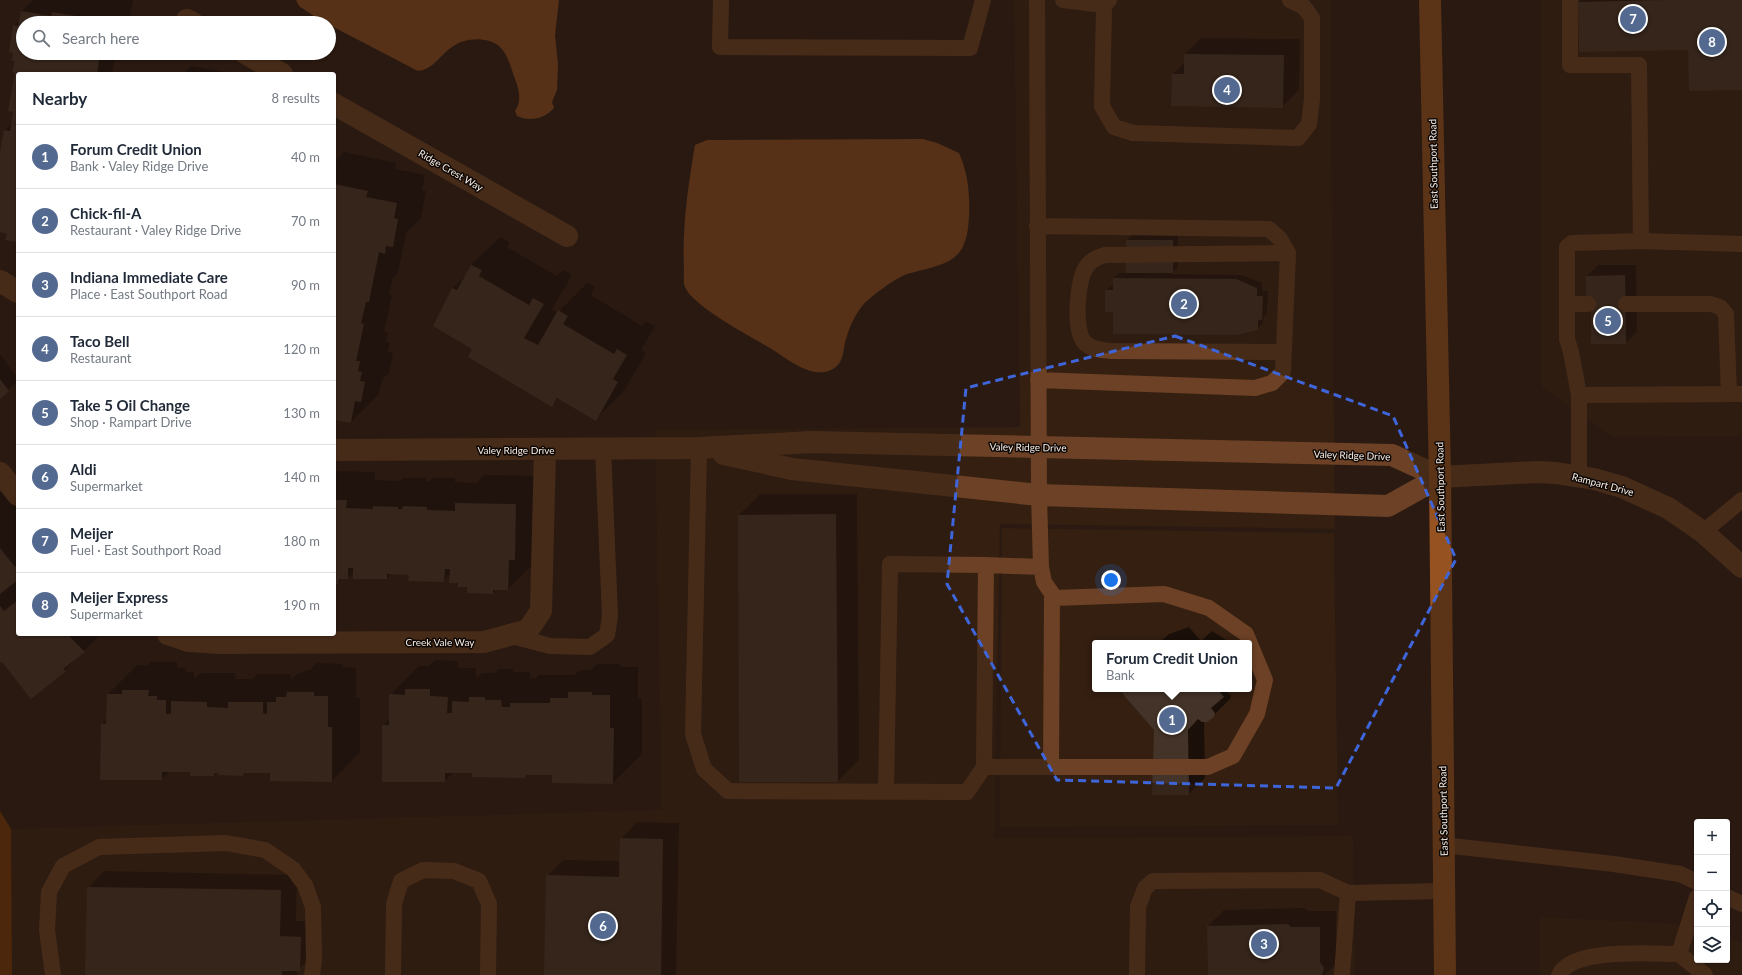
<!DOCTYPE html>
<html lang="en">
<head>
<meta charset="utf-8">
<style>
  :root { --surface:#fff; --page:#f2f2f3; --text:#1f2937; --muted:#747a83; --line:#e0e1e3; --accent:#536990 }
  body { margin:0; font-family:Lato,sans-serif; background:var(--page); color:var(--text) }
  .controls { position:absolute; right:12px; bottom:12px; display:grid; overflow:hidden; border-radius:4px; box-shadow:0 1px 3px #0004 }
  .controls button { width:36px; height:36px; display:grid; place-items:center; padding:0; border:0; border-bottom:1px solid var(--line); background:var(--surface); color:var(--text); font:20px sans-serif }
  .you { position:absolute; left:1111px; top:580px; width:14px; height:14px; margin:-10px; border:3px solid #fff; border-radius:50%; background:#1a73e8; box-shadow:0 0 0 6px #1a73e833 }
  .badge { display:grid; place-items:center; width:26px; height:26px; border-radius:50%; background:var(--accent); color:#fff; font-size:13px; font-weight:700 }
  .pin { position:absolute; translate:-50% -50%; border:2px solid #fff; box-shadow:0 1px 4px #0006 }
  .popup { position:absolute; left:1092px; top:640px; width:160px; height:52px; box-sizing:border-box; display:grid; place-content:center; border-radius:4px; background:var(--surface); filter:drop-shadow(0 1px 3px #0005); font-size:13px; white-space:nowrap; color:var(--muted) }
  .popup b { font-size:15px; color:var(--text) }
  .popup::after { content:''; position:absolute; left:50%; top:100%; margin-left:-8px; border:8px solid transparent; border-top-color:var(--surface) }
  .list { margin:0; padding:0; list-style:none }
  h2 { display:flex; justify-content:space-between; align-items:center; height:52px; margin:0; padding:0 16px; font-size:17px }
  h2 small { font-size:13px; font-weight:400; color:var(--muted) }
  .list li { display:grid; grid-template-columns:26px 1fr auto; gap:12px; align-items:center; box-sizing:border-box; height:64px; padding:0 16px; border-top:1px solid var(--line) }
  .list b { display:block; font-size:15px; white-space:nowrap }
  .list p { margin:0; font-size:13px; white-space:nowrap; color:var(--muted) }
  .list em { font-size:13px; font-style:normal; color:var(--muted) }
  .icon { flex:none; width:22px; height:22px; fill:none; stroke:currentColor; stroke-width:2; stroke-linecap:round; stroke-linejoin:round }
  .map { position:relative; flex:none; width:1742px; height:975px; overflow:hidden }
  .search { position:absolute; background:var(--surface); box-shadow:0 1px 3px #0004; left:16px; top:16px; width:320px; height:44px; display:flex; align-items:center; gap:10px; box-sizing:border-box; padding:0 14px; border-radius:22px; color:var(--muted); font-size:15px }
  .panel { position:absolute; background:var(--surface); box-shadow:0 1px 3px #0004; left:16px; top:72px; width:320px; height:564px; border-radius:4px }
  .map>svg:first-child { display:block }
</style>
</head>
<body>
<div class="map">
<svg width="1742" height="975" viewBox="0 0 1742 975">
  <rect width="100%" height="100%" fill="#2a1a11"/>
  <path fill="#341f11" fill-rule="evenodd" d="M1014 0H1330L1335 529 1000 524 994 838 1353 836 1355 975H12L11 829 662 810 655 430 1020 427Z
    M1541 0H1742V436L1613 437 1542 387Z
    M1002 528 1334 533 1338 825 1000 827ZM1095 643H1249V689H1095Z
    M1540 917 1697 925V960H1727V936L1742 943V975H1540Z"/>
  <path fill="#753805" d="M0 811 11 829 12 975H0Z"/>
  <path fill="#8c4e21" d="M296 0H559L555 35 558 64 557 90 552 102 554 108C544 119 530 122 517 116L515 111C522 101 519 89 515 79 511 68 508 54 499 46 486 36 464 38 452 47 440 55 434 69 418 71L320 20 299 6Z
    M923 139 937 143 959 153C968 173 970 195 969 216 967 265 946 263 907 274 895 278 870 297 862 306 856 314 850 325 847 336 842 348 846 363 831 370 812 379 789 360 773 350 754 338 693 307 685 287 683 282 684 274 684 269 682 227 688 186 695 145L707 140Z"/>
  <path fill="#0007" d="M33 0H133L129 23H23V53H123L114 63 112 74H18V241L8 233 0 231V157L5 130 12 123 14 111 16 72 14 25 21 19 22 11Z
    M1581 0H1742V89L1689 49 1579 2Z
    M1201 38 1300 39 1299 90 1282 107 1172 105 1173 74 1185 62V54Z
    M191 66 238 74H183Z
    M344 152 396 163 395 169 425 175 422 190 426 191 421 218 406 233 398 273 393 278 389 295H392L384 332 388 333 386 342 390 343 388 352 393 353 389 373 382 380 379 394 351 422 334 419V163Z
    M1132 235H1178V267L1171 274 1242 275 1262 283V291H1268L1267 314 1263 318V323L1257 329 1114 311 1106 290 1114 285V278L1119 273H1127V240Z
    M500 237 510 242 507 247 557 276 563 270 572 275 552 309 558 312 588 282 595 287 591 295 642 326 646 321 655 326 641 350 646 353 624 391 595 420 559 398 552 405 474 349 434 326 453 288 467 275 471 265Z
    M1598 265H1636L1637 332 1625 343 1592 298 1587 276Z
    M0 354 18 378V381L0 397Z
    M334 471 375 472V480L400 481 403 478H426V481H430L432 478H455V482L476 483 484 475 544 476 537 561 508 589H496L493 593 468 586 459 582 451 574 444 580 410 574 392 573 387 578 354 572 348 578H343L338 583H334Z
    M0 484 18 507V634H101L65 670 31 697 2 661 0 662Z
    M760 494H857L859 760 838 781 739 515Z
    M1189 627 1201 641 1212 631 1231 643H1159L1169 634Z
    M435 660 458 661V668H476V679L482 673H494L499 669H513V672H530V678L535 679 539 675H574L580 670H591L597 664H620V667H638V699H642V754L613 783 553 774H528L525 777 454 772 445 781 383 725 390 718V695L419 666H429Z
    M151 662H177V668H186V672H194V679L201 673H235V679H252L258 674H291V680L297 674 311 669 316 663 343 664 342 667 356 668V698H360V752L332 781 271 772H246L243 775 216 772 214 775 191 771H170L162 779 102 725 107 719 108 694 137 665 147 666Z
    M1128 689H1230L1227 692 1231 696 1230 699 1213 716 1204 721 1205 778 1189 794H1153L1155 729Z
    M637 822 679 823 676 975H545L547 876 563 860 620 861 621 839Z
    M104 871 297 875 296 921H317L316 954 297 970V975H86L88 888Z
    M1305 908 1308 911H1336V964L1325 975H1209L1208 926 1224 910Z"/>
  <path fill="#443328" d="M1665 0H1742V90L1689 91 1688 50 1579 52 1578 2Z
    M21 11 51 16 52 12 106 21V23H23V53H100L97 74H18V242L5 240 7 234 0 232V152L4 130 10 131 13 112 8 111 15 73 12 72 15 61H12L13 53 9 52 13 25 18 26Z
    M1184 54 1284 55 1283 108 1171 106 1172 74H1184Z
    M334 184 368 191 366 197 397 203 394 218 398 219 393 247 386 246 385 254 379 252 369 302H366L361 323 364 324 356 361H360L358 371 362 372 360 381 365 382 361 402 355 401 351 423 334 420Z
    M1126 240H1173V273H1126Z
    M471 265 482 270 479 276 529 305 533 298 544 304 524 338 538 345 558 310 568 316 563 324 614 354 617 349 627 355 613 379 618 382 596 421 557 398 552 407 468 357 472 349 433 326 452 288 457 290Z
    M1625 275 1626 344H1591V299H1586V276Z
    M1113 278 1236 279 1257 288V296H1263L1262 320H1258V330L1237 335 1113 334V312H1105V290H1113Z
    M0 379 9 391 0 399Z
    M334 500H347L346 508 373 509V506L398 507V509H402L403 506 427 507V510L455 511V503L516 504 515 560H509L508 590H493V594L467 593V587H458V583H449L450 569H445L444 582 408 581 409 575 387 574V579H353V568H348V579H339L338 584H334Z
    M836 514 838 782H739L738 515Z
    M0 548 15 567 18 564V580L0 594Z
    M18 600V634H67L85 652 63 669 66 671 31 699 2 662 0 663V606L4 611Z
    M405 689H430V696L448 697 447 713H452V701L469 702V697H485V700H501L502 707H510V703H550V698H568V692H592V695H610V728H614L613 784 552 783V775H526L525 778 472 777V773H445V782H382V725H389V694L405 695Z
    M1127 689H1217L1224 697 1211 708 1215 713 1214 717 1207 722H1202L1198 719 1188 730 1189 795H1152L1154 730 1122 693Z
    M122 690H149L148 696H157V700H166V714H171V701L207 702V707L228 708V702H263V713L267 714V702H276V697H286L287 692H314V696H328V727H332V782L270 781V773H244L243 776 218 775V773H214V776H190V772H162V780H100L101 724H106L107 694H122Z
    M620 838 663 839 661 975H544L546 875 619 877Z
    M87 887 281 890 280 936 301 937 300 971H282V975H85Z
    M1288 924 1291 927H1320V962L1324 968 1322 975H1208L1207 926Z"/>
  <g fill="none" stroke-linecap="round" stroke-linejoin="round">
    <path stroke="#6c4125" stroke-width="16" d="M721 0 720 47 970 48 983 0
      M1063 0 1104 5
      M1109 0 1104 5 1102 106 1114 127 1133 133 1298 138 1309 124 1312 99V18L1304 7 1290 0
      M1570 0V65H1639L1641 241
      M1037 226 1269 229 1280 239 1288 253 1283 372 1272 383 1255 388 1038 380
      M1567 304H1588
      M1626 304H1711L1720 307 1726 314 1729 394
      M1284 352 1111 351C1102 350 1092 350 1085 343 1073 332 1077 277 1087 266 1091 260 1098 257 1105 255L1288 253
      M1579 395 1571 352 1567 339V247L1572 243 1641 241 1742 244
      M699 448 693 734 704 769 728 791 967 792 984 767H1208L1233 756 1257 714 1265 680 1246 634 1209 608 1164 594 1055 598 1044 582 1041 567 1039 495 1037 0
      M1579 476V395L1742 394
      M1703 532 1742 500
      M512 636 550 646 590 647 607 635 610 616 603 449
      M984 767 986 565 1041 567
      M1051 767 1052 595
      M886 792 890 564 986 565
      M1443 845 1614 864 1680 874 1697 882
      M1727 897 1742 904
      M1679 954 1697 897
      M53 975 47 930 49 892 63 866 99 847 226 843 265 850 293 869 305 885 313 907 314 960 312 975
      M393 975 394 904 401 881 423 870 454 871 479 881 489 904 488 975
      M1137 975 1138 907 1145 888 1153 881 1320 880 1348 893 1444 891
      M1342 975 1348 893
      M1559 975C1572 947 1652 954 1679 954L1705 975"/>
    <path stroke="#6c4125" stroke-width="22" d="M187 20 193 23
      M245 53 282 74
      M334 104 567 236
      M0 281 18 292
      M334 450 699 448 812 442 1392 455 1440 477
      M724 454 792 469 1039 495 1388 506 1440 477 1537 472 1556 473 1594 479 1622 487 1668 508 1703 532 1742 567
      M0 473 18 495
      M168 634 189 641 221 643 484 642 528 630 541 611 545 450"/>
    <path stroke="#975221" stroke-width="22" d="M1430 0 1440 477 1445 975"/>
  </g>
  <path d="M0 0H1742V975H0ZM1175 336 1393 416 1456 559 1336 788 1057 780 947 584 966 388Z" fill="#2a1a11" fill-opacity=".55" fill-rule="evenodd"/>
  <path fill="none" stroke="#3e66da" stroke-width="3" stroke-dasharray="8 5" stroke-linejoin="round" d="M1175 336 1393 416 1456 559 1336 788 1057 780 947 584 966 388Z"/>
  <g text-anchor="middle" stroke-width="3" stroke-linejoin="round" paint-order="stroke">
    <g font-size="10" fill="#faefe8" stroke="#0d0704">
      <text transform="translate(1433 164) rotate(-91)" y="4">East Southport Road</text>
      <text transform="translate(451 170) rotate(30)" y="4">Ridge Crest Way</text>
      <text transform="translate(1028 447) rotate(1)" y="4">Valey Ridge Drive</text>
      <text x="516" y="454">Valey Ridge Drive</text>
      <text transform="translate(1352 455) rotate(2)" y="4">Valey Ridge Drive</text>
      <text transform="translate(1603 484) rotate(15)" y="4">Rampart Drive</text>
      <text transform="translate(1440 487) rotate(-91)" y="4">East Southport Road</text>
      <text x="440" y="646">Creek Vale Way</text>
      <text transform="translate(1443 811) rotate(-91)" y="4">East Southport Road</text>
    </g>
  </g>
</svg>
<div class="controls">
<button>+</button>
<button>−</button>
<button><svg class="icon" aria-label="locate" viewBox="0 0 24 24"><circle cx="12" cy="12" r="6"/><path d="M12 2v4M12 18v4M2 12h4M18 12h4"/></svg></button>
<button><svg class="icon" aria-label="layers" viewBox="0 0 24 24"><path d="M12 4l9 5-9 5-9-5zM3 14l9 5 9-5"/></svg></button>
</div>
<div class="you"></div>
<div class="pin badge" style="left:1172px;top:720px">1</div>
<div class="popup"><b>Forum Credit Union</b>Bank</div>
<div class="pin badge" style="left:1184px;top:304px">2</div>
<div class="pin badge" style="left:1264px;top:944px">3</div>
<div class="pin badge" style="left:1227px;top:90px">4</div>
<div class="pin badge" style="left:1608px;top:321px">5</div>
<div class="pin badge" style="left:603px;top:926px">6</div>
<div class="pin badge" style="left:1633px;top:19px">7</div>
<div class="pin badge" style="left:1712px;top:42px">8</div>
<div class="search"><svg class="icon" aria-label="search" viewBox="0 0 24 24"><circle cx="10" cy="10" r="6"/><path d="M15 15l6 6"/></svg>Search here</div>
<section class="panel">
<h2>Nearby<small>8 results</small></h2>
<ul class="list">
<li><span class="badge">1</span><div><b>Forum Credit Union</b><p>Bank · Valey Ridge Drive</p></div><em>40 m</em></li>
<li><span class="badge">2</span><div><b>Chick-fil-A</b><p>Restaurant · Valey Ridge Drive</p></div><em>70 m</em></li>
<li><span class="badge">3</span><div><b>Indiana Immediate Care</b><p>Place · East Southport Road</p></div><em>90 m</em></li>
<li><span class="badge">4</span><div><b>Taco Bell</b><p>Restaurant</p></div><em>120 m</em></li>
<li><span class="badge">5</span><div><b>Take 5 Oil Change</b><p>Shop · Rampart Drive</p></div><em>130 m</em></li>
<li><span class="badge">6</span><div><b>Aldi</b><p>Supermarket</p></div><em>140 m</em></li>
<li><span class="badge">7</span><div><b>Meijer</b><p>Fuel · East Southport Road</p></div><em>180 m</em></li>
<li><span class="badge">8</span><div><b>Meijer Express</b><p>Supermarket</p></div><em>190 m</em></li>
</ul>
</section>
</div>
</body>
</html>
